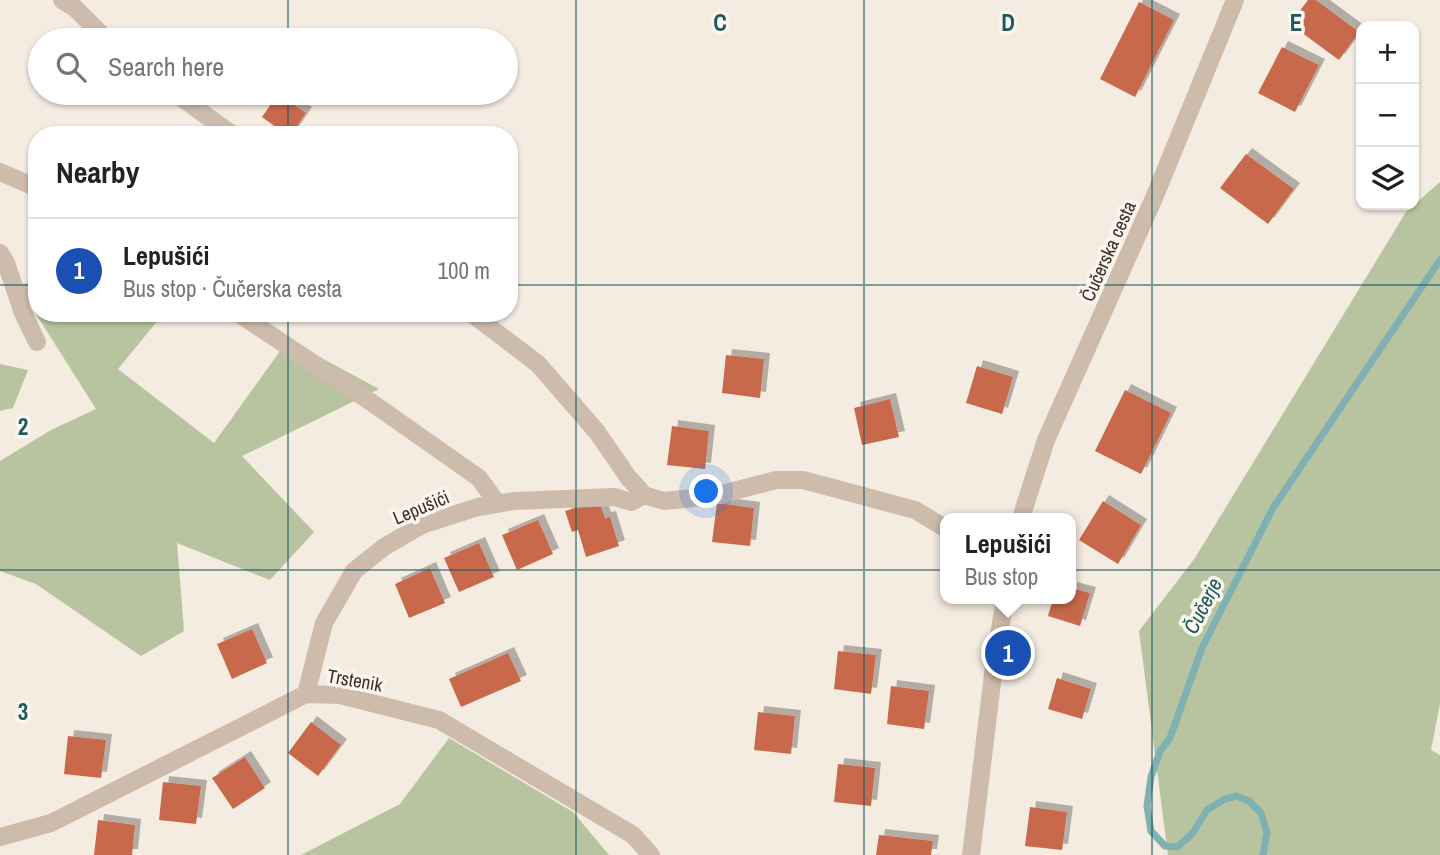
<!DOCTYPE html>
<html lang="en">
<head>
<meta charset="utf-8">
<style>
  :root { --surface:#fff; --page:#f2f2f2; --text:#222; --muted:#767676; --line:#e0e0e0; --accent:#db2777 }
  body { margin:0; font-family:"Archivo Narrow",sans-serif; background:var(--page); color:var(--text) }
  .controls { position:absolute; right:21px; top:21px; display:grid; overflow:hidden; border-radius:14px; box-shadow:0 2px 5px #0004 }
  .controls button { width:63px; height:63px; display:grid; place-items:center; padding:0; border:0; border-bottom:2px solid var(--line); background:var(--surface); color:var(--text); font:35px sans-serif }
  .you { position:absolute; left:707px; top:492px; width:24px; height:24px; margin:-18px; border:5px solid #fff; border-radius:50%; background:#1a73e8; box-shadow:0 0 0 10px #1a73e833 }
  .badge { display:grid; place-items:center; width:46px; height:46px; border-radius:50%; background:var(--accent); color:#fff; font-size:23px; font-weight:700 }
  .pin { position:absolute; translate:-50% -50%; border:4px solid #fff; box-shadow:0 2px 7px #0006 }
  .popup { position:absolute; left:940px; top:513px; width:136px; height:91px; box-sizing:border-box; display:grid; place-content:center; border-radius:14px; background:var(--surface); filter:drop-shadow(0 2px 5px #0005); font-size:23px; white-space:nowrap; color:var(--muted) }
  .popup b { font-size:26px; color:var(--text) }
  .popup::after { content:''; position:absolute; left:50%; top:100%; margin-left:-14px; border:14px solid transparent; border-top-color:var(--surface) }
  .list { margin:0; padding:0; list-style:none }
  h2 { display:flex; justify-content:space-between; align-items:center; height:91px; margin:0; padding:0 28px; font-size:30px }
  h2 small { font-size:23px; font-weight:400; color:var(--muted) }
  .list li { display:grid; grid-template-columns:46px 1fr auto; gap:21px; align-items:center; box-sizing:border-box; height:105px; padding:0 28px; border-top:2px solid var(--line) }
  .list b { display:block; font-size:26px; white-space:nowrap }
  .list p { margin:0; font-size:23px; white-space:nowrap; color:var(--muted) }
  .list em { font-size:23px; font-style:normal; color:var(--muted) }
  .icon { flex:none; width:38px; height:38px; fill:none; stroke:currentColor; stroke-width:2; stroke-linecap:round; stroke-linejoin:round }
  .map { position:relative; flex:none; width:1440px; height:855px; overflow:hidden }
  .search { position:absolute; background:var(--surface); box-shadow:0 2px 5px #0004; left:28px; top:28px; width:490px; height:77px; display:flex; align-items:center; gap:18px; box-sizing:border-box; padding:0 24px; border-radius:38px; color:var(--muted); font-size:26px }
  .panel { position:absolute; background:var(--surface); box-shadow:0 2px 5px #0004; left:28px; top:126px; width:490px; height:196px; border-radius:28px }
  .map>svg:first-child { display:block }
</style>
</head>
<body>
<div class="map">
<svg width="1440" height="855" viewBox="0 0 1440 855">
  <defs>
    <filter id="shadow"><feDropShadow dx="6" dy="-6" stdDeviation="0" flood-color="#0004"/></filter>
  </defs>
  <rect width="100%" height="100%" fill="#f4ebe1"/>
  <path fill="#b8c4a0" d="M1440 182V704L1431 750 1440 755V855H1168L1139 631 1195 558 1406 212Z
    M37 283V313H164L118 369 214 443 288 340 379 389 242 456 314 532 270 580 177 543 184 631 141 656 36 584 0 571V461L51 430 96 409 17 284Z
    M0 364 28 370 13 408 0 411Z
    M449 738 573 812 609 855H301L400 804Z"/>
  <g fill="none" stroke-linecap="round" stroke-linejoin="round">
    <path stroke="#7fb0b2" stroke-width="7" d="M1263 855 1267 833 1261 813 1249 801 1236 796 1225 799 1207 810 1192 834 1177 847 1165 846 1151 831 1147 806 1151 777 1160 751 1170 738 1202 648 1273 508 1440 260"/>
  </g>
  <path fill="#c8694b" filter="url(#shadow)" d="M1308 0H1316L1359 32 1339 60 1290 24Z
    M1139 2 1174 20 1135 97 1100 79Z
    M1282 47 1319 65 1295 112 1258 93Z
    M278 94 306 113 291 135H287L262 117Z
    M1246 154 1294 189 1268 224 1220 188Z
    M726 355 764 359 760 398 722 393Z
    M977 366 1013 377 1002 414 966 403Z
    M1125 390 1171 413 1141 474 1095 451Z
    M890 399 899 437 862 445 854 408Z
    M672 426 709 431 705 469 667 465Z
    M599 501 605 518 610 517 619 546 586 557 578 530 572 532 565 511Z
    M1103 501 1141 525 1118 564 1079 540Z
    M717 503 754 508 750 546 712 542Z
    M538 520 553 554 517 570 502 535Z
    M479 543 494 577 459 592 444 558Z
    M430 568 445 603 409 618 395 584Z
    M1071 588 1090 593 1080 626 1048 616 1053 599H1071Z
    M252 629 267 663 232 679 217 644Z
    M838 651 876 655 871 694 834 689Z
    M508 653 521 681 461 707 449 679Z
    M1057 678 1091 689 1082 719 1048 709Z
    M891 686 929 691 924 729 887 724Z
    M758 712 795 716 791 754 754 750Z
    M311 722 341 745 318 776 288 753Z
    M68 736 106 740 101 778 64 774Z
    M245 757 265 788 233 809 212 778Z
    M838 764 875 768 871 806 834 802Z
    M163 782 201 786 196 824 159 820Z
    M1030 807 1067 812 1062 850 1025 846Z
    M98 820 135 825 132 855H94Z
    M879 835 933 841 931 855H876Z"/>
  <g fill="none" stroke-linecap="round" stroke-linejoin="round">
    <path stroke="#cdbbac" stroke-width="18" d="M62 0 75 8 107 40
      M175 93 233 135
      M0 172 37 188
      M0 253 6 263 23 313 37 342
      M238 313 368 400 479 478 498 504
      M471 313 538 364 597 432 628 477 644 495 664 501 714 496 776 480H803L915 510 945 528
      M1021 518 1046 440 1154 198 1235 0
      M306 694 324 623 354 571 384 547 422 525 478 507 514 501 615 497 631 502 644 495
      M0 837 51 823 306 694 340 695 439 720 633 835 651 855
      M971 855 995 658 1005 599"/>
  </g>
  <path fill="none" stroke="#1f5a5e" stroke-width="2" stroke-opacity="0.55" d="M288 0V40M576 0V855M864 0V855M1152 0V855M288 93V135M0 285H37M509 285H1440M288 313V855M0 570H1440"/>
  <g text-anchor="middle" stroke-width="7" stroke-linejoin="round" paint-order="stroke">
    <g font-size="19" fill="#3b302b" stroke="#fbf5ee">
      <text transform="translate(1108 251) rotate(-66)" y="7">Čučerska cesta</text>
      <text transform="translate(421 507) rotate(-23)" y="7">Lepušići</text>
      <text transform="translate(355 680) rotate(10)" y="7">Trstenik</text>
    </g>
    <g font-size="21" font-style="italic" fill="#1f5a5e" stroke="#fbf5ee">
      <text transform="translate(1203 606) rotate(-63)" y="7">Čučerje</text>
    </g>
  </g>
  <g font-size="23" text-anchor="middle" font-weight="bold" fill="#1f5a5e" stroke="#fbf5ee" stroke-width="7" stroke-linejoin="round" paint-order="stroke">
    <text x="720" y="31">C</text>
    <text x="1008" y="31">D</text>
    <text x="1296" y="31">E</text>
    <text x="23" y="435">2</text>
    <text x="23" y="720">3</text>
  </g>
</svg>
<div class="controls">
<button>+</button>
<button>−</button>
<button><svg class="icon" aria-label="layers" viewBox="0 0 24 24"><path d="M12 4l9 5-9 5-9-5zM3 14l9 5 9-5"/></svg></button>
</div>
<div class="you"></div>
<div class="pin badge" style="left:1008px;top:653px;background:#1a4fb4">1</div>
<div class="popup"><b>Lepušići</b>Bus stop</div>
<div class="search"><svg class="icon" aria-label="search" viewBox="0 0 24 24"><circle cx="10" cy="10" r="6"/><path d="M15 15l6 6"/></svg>Search here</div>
<section class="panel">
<h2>Nearby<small></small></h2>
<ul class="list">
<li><span class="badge" style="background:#1a4fb4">1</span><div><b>Lepušići</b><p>Bus stop · Čučerska cesta</p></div><em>100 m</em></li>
</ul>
</section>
</div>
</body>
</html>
